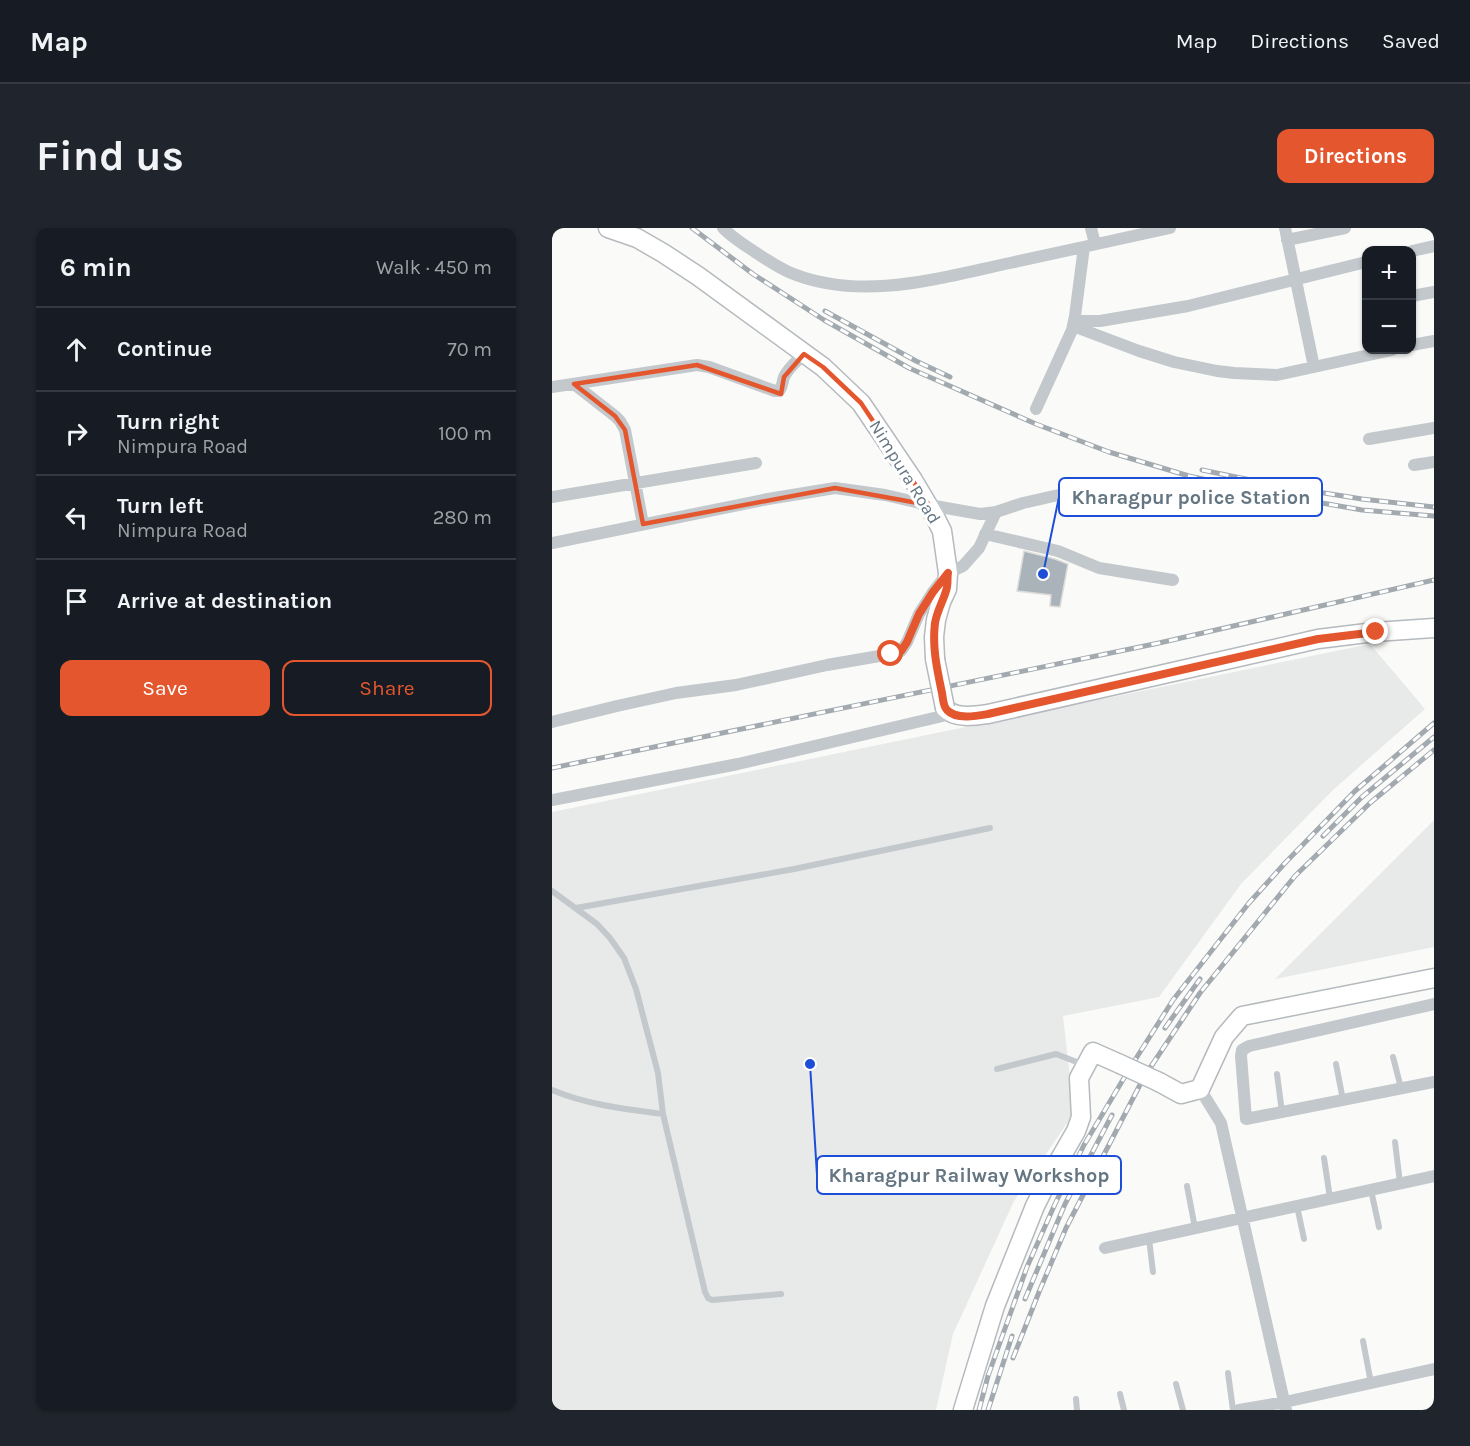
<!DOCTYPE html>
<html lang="en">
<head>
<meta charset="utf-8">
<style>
  :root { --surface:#171b24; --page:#20242c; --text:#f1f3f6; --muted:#9ea1a6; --line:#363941; --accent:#e4572e }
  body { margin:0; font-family:Karla,sans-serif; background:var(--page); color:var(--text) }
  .controls { position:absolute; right:18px; top:18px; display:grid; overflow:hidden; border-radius:12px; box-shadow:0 2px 4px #0004 }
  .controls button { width:54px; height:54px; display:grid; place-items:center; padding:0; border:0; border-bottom:2px solid var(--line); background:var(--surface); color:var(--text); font:30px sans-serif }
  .stop { position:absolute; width:18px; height:18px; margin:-14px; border:4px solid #e4572e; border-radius:50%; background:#fff }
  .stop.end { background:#e4572e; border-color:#fff; box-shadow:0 2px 6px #0008 }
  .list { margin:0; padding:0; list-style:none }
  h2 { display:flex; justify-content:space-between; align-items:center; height:78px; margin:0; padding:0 24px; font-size:26px }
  h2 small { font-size:20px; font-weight:400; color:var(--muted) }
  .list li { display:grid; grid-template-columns:39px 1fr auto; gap:18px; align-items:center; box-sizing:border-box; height:84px; padding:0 24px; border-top:2px solid var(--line) }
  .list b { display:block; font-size:22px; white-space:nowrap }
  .list p { margin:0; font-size:20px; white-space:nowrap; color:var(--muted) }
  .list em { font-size:20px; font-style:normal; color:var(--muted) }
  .actions { display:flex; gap:12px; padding:18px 24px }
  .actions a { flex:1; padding:14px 0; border:2px solid var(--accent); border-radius:12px; text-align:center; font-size:21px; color:var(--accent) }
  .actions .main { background:var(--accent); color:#fff }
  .icon { flex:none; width:33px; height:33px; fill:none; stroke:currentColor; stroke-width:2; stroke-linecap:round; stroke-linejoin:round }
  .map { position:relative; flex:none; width:882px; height:1182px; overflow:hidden; border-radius:12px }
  header { display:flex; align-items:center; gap:36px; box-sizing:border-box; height:84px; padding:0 30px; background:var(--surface); border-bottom:2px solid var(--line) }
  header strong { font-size:28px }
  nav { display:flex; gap:33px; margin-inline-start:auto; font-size:21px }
  .intro { display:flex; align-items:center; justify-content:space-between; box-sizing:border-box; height:144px; padding:0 36px }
  h1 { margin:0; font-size:42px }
  .button { padding:15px 27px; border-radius:12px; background:var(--accent); color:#fff; font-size:21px; font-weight:700 }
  main { display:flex; gap:36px; padding:0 36px }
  aside { flex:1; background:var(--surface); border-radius:12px; box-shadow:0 2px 4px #0004 }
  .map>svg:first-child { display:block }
</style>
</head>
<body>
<header>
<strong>Map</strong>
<nav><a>Map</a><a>Directions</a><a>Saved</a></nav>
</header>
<div class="intro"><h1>Find us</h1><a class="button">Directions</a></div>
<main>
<aside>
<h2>6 min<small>Walk · 450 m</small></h2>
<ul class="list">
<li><svg class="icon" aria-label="ahead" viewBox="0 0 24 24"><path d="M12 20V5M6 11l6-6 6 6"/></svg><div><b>Continue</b></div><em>70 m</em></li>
<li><svg class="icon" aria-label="right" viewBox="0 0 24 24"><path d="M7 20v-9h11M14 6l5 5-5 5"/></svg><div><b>Turn right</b><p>Nimpura Road</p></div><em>100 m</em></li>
<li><svg class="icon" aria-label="left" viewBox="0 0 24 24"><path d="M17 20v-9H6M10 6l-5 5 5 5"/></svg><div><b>Turn left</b><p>Nimpura Road</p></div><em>280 m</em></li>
<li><svg class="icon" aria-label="arrive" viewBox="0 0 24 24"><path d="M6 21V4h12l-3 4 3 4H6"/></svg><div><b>Arrive at destination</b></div></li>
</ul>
<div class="actions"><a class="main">Save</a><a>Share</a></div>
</aside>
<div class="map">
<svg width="882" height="1182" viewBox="0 0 882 1182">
  <rect width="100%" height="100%" fill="#fafaf8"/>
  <path fill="#e8e9e9" d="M818 416 873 481 781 562 689 656 607 769 511 788 522 885 462 973 401 1106 384 1182H0V584Z
    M882 592V719L723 751Z"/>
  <path fill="#aab3b9" stroke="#dcdcda" stroke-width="1.5" d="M472 323 503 331 516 336 508 379 498 378 499 367 465 363Z"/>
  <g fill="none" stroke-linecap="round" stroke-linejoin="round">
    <defs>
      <path id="primary" d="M56 0 85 10 111 25 146 48 271 139 309 175 361 252 383 289 390 303 396 345 395 361 389 374 384 392 382 409 383 431
        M393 480C403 491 422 488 436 486L766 411 823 404 882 400
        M607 854 629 866 648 861 672 809 690 788 882 750
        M411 1182 443 1078 483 978 497 950 524 903 529 889 527 850 541 824 568 836"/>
    </defs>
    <use href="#primary" stroke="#b5babe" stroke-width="21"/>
    <path stroke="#c3c8cc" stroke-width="6" d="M0 663 45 696 58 710 72 730 84 761 106 845 111 886 153 1064 156 1070 160 1072 229 1066
      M24 680 242 641 438 600
      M841 829 849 860
      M784 836 791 872
      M445 841 504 826 530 836
      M725 846 730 884
      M0 862C36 877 73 881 111 886
      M843 914 848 955
      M772 930 778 970
      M635 958 643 1000
      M819 962 827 999
      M745 978 752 1011
      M597 1011 601 1044
      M811 1113 819 1155
      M676 1145 681 1182
      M624 1156 631 1182
      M568 1166 572 1182
      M524 1171 525 1182"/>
    <path stroke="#c3c8cc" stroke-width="12" d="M171 0C179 8 189 15 200 22 212 30 225 39 239 45 310 74 387 50 458 35 511 23 565 12 618 0
      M539 0 543 16
      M733 0 762 139
      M735 12 793 0
      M860 23 882 18
      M860 68 882 64
      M522 93H548L636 78 814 34
      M521 98 587 123 622 134 665 143 682 145 725 147 840 122
      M860 117 882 113
      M22 156 63 188 68 193 73 202 91 296
      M0 159 145 137 157 139 223 163H227C231 158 230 155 232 149 236 140 245 133 252 126
      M484 181 520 102 523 88 532 19
      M817 211 882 200
      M862 237 882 234
      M0 269 204 235
      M433 306 506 323 547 340 621 352
      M0 315 216 271 283 260 333 267 377 277 428 286 444 284 471 275 511 266
      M0 494 65 478 124 465 184 457 275 437 339 426 349 423 355 414 367 386 381 364 396 345 411 338 427 320 444 284
      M0 572 186 536 399 486
      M882 776 697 818 690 822 689 828 694 891 882 854
      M648 861 669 895 734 1182
      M553 1020 882 948
      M687 1182 733 1174 882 1141"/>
    <use href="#primary" stroke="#fff" stroke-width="18"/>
    <defs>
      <path id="rail" d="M140 0 201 46 272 92 357 140 484 196 557 224 637 248 724 267 810 282 882 288
        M273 83 364 133 398 149
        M650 242 728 258 810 271 882 279
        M0 540 607 415 882 352
        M771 608 810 569 882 509
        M613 800 648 751
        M473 1071 513 976 560 887
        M461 1130 487 1064 514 1000 592 849 648 765 743 648 818 575 882 522
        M427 1182 436 1148 475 1039 503 976 532 917 578 840 621 772 697 675 733 635 803 563 882 495
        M436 1182 460 1108"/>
    </defs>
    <use href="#rail" stroke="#a2aab0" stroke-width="5"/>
    <use href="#rail" stroke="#fff" stroke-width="3" stroke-dasharray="9" stroke-linecap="butt"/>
    <defs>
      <path id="primary-bridge" d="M383 431 393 480
        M568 836 607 854"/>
    </defs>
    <use href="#primary-bridge" stroke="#b5babe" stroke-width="21" stroke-linecap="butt"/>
    <use href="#primary-bridge" stroke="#fff" stroke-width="18"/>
  </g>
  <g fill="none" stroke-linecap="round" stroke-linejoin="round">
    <path stroke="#e4572e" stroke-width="8" d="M339 426 349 423 355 414 367 386 381 364 396 345C395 349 396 354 395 359 393 370 385 382 383 395 380 419 385 441 390 465 391 470 391 478 395 482 404 492 425 488 436 486L766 411 824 404"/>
  </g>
  <path fill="none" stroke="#e4572e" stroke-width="4.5" stroke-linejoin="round" d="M252 126 271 139 309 175 377 277 283 260 91 296 73 202 63 188 22 156 145 137 229 166 232 149Z"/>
  <g text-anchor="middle" stroke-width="6" stroke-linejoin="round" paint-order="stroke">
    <g font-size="18" fill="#657683" stroke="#fff">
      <text transform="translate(353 244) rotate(58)" y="6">Nimpura Road</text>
    </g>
  </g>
  <path fill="none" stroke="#1d4ed8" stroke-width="2" d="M491 346L507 269M258 836L265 947"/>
  <g fill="#1d4ed8" stroke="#fff" stroke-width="2">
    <circle cx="491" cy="346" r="6"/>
    <circle cx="258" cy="836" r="6"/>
  </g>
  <g fill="#fff" stroke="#1d4ed8" stroke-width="2">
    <rect x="507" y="250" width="263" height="38" rx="6"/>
    <rect x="265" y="928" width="304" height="38" rx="6"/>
  </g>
  <g font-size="20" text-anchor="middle" font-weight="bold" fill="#657683">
    <text x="639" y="276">Kharagpur police Station</text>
    <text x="417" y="954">Kharagpur Railway Workshop</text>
  </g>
</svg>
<div class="controls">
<button>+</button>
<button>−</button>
</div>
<div class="stop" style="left:339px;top:426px"></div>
<div class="stop end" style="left:824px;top:404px"></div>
</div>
</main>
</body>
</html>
